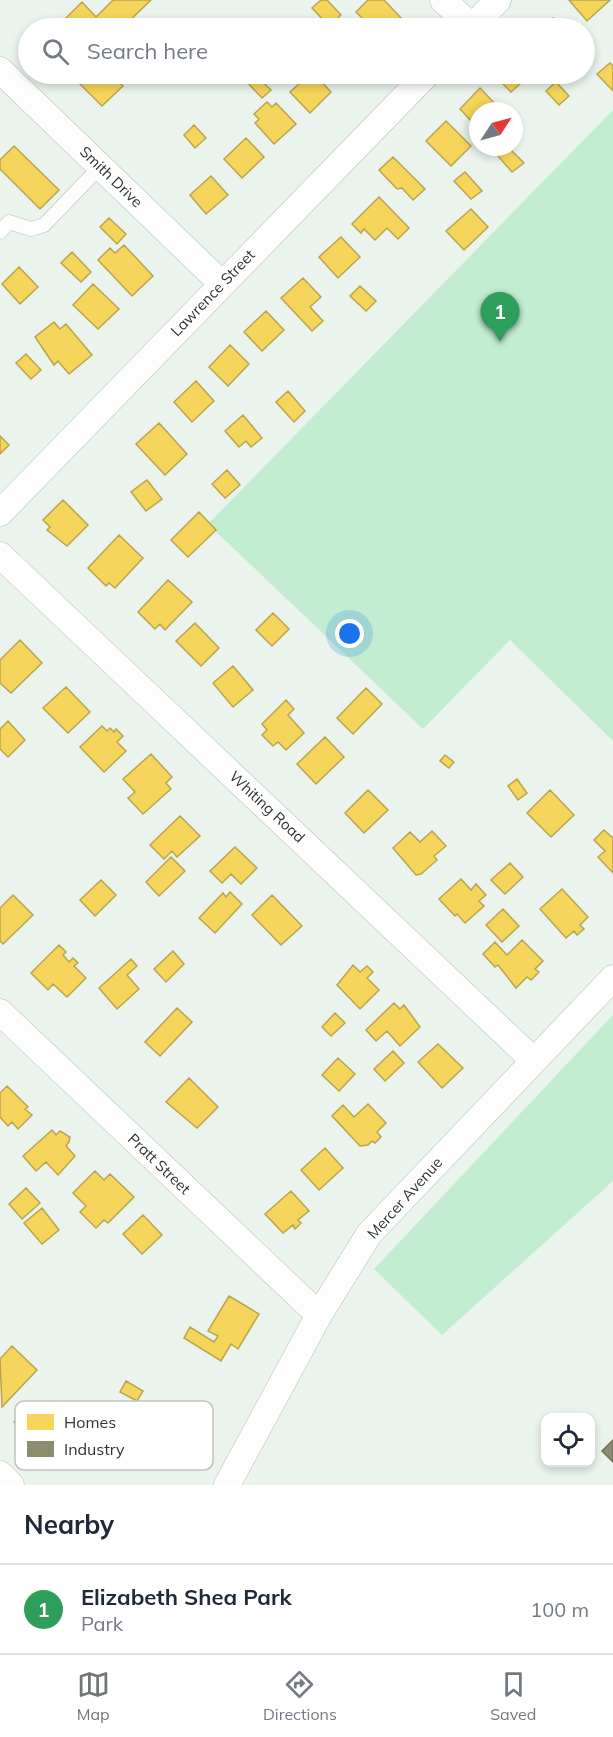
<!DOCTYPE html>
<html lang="en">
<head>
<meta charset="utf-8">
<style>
  :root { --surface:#fff; --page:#f2f2f3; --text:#1f2937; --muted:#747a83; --line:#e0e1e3; --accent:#6f7771 }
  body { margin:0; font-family:Mulish,sans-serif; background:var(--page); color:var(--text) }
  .controls { position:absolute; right:18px; bottom:18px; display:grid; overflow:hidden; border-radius:12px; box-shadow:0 3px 9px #0003 }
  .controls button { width:54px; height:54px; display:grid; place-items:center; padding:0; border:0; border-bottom:2px solid var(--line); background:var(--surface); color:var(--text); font:30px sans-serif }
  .compass { position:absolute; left:469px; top:102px; width:54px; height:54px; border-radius:50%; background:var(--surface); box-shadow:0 3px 9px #0003; rotate:54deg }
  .you { position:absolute; left:350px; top:634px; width:21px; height:21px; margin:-15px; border:4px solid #fff; border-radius:50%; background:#1a73e8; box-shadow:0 0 0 9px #1a73e833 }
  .badge { display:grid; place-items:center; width:39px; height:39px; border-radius:50%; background:var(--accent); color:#fff; font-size:20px; font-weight:700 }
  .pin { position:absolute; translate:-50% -50px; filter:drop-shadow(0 2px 3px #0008) }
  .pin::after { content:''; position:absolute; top:32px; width:21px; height:18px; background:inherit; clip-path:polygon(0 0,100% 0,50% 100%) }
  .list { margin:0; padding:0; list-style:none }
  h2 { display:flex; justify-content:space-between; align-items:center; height:78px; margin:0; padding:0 24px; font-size:26px }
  h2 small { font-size:20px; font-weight:400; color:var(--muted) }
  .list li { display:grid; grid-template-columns:39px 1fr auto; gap:18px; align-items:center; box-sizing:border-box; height:90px; padding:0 24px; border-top:2px solid var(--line) }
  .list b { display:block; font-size:22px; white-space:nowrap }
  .list p { margin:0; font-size:20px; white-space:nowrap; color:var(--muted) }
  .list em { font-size:20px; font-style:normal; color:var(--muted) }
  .icon { flex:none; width:33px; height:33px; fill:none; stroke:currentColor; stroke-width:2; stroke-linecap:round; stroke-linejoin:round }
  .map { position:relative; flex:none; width:613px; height:1485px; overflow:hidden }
  .search { position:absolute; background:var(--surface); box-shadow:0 3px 9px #0003; left:18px; right:18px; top:18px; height:66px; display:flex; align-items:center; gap:15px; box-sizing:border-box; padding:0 21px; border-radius:33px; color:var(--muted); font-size:22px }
  .sheet { height:168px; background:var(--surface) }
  nav { display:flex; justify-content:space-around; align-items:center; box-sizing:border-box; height:84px; border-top:2px solid var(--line); background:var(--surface); font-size:16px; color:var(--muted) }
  nav a { display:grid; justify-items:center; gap:3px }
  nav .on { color:var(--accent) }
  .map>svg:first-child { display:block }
</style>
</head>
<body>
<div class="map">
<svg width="613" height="1485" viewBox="0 0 613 1485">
  <rect width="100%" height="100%" fill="#eaf3ec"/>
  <path fill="#c2edd1" d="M613 110V741L510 640 423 729 208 524Z
    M613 1015V1181L442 1335 374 1269Z"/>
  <path fill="#f6d55c" stroke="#baa54e" stroke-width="1.5" d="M113 0H151L122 28H102L99 26 97 28H60L58 26 82 2 96 17Z
    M321 0H327L341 15 329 26 312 8Z
    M368 0H384L403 20 394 28H372L356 12Z
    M569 0H610L587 21Z
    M553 18 563 28H532L541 20 545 25Z
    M610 63 613 66V91L597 74Z
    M70 74H110L123 86 102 106Z
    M254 74 271 90 262 98 246 81Z
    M310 74H314L331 92 310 113 290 92Z
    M493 74H531L511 92Z
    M556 82 569 96 559 105 546 91Z
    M480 88 499 108 496 111H478V128L460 109Z
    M267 102 272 107 276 103 296 124 274 144 255 123 259 119 254 114Z
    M446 121 471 146 451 166 426 141Z
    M194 125 206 138 195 148 184 135Z
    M246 138 264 157 242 178 224 159Z
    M14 146 59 190 40 209 0 169V160Z
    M508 147 524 163 512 172 498 156Z
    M393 157 425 189 413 200 402 188 397 189 379 170Z
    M465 172 482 191 471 199 454 181Z
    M211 176 228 195 206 214 190 195Z
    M379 197 409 228 398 239 387 228 375 240 364 229 361 233 352 224Z
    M471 209 488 227 464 250 446 231Z
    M109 218 126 234 117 244 100 227Z
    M341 237 360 257 338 278 319 257Z
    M124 245 153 276 132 296 98 260 110 248 115 253Z
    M72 252 91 272 81 282 61 263Z
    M19 267 38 287 20 304 2 284Z
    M303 278 321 297 310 307 323 321 312 331 281 298Z
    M93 284 119 309 98 329 73 305Z
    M360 286 376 301 366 311 350 296Z
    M266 311 284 330 262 351 244 332Z
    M54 322 60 329 66 324 92 355 69 374 58 361 54 365 35 337Z
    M230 345 249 364 228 386 209 367Z
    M26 354 41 370 31 379 16 363Z
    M196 381 214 401 192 422 174 402Z
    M288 391 305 411 294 422 276 402Z
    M243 415 262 438 251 447 246 441 239 447 225 431Z
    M159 423 187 454 165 475 136 444Z
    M0 436 9 445 0 454Z
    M227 470 240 485 225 498 212 484Z
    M147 480 162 499 146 511 131 492Z
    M63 500 88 525 67 546 47 530 50 527 43 520Z
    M199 512 216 530 188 557 171 540Z
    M119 535 143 558 115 588 109 583 106 586 88 568Z
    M168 580 192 602 165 630 160 624 155 629 138 612Z
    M273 613 289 629 272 646 256 630Z
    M195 623 219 648 201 666 176 641Z
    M20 640 42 663 11 693 0 683V660Z
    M233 666 253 690 233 707 213 683Z
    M66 687 90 712 68 733 43 708Z
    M366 688 382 704 353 734 337 718Z
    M286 700 294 709 288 715 304 733 286 750 278 742 273 746 262 735 267 730 262 724Z
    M8 721 25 740 8 757 0 749V729Z
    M102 726 107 731 110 728 114 732 116 729 123 736 117 742 126 751 104 772 80 747Z
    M325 737 344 757 316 784 297 764Z
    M151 754 172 777 166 783 171 789 143 814 128 798 135 792 123 779Z
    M445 755 454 762 449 768 440 761Z
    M517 779 527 793 518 800 508 786Z
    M368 790 388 810 364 833 345 813Z
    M550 790 574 815 551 837 527 813Z
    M180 816 200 836 177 857 172 851 164 859 150 845Z
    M604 830 613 838V873L598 857 605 851 594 840Z
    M432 831 446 846 434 856 437 860 421 874 416 875 393 848 410 832 420 842Z
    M235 847 257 868 241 884 231 874 222 883 210 871Z
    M171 857 185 871 159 896 146 882Z
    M510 863 523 877 505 894 491 880Z
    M461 879 471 890 476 884 486 895 479 901 484 906 465 923 457 914 455 916 439 899Z
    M101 880 116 895 95 916 80 900Z
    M562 889 588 917 580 925 584 929 577 935 574 931 566 938 540 909Z
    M230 892 242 904 215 933 199 918 223 893 226 897Z
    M13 895 33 915 3 944 0 941V908Z
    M272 895 302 926 281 945 252 915Z
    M503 909 519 926 502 942 486 925Z
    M522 940 543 961 535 969 539 972 531 980 527 977 516 988 498 965 495 967 483 954 495 942 507 955Z
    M59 945 66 952 63 955 69 962 73 958 78 963 74 966 86 978 67 997 53 984 48 990 31 973Z
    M173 951 184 964 166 982 154 969Z
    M131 959 137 966 127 975 139 989 117 1009 99 988Z
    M353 965 360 972 367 966 373 972 367 978 379 990 360 1009 337 985Z
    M394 1003 400 1009 404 1005 420 1027 400 1046 387 1031 376 1041 366 1030Z
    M177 1008 192 1022 160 1056 145 1042Z
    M335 1013 345 1023 331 1036 322 1027Z
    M438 1044 463 1068 442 1088 418 1062Z
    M393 1051 404 1063 385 1081 374 1069Z
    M338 1058 355 1074 339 1091 322 1075Z
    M189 1078 218 1107 197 1128 166 1102Z
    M7 1086 28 1107 25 1109 32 1115 18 1129 12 1122 8 1126 0 1117V1093Z
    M368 1104 386 1123 377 1132 381 1137 375 1143 372 1141 368 1145 360 1146 332 1116 343 1105 354 1117Z
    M52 1130 56 1135 60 1131 70 1137 69 1142 66 1146 75 1156 58 1175 46 1162 36 1171 23 1156Z
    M325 1148 343 1168 319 1190 301 1170Z
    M95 1171 104 1180 110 1174 134 1197 108 1223 104 1220 96 1228 80 1212 86 1206 73 1193Z
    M26 1188 40 1203 22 1219 9 1204Z
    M291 1191 309 1211 298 1220 301 1223 295 1229 293 1225 283 1233 265 1214Z
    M42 1208 59 1230 42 1244 24 1223Z
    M143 1215 162 1235 142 1254 123 1234Z
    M229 1296 259 1314 238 1349 231 1344 221 1361 184 1338 190 1327 214 1342 218 1336 208 1331Z
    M12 1346 37 1370 2 1407 0 1359Z
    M126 1381 143 1391 137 1401 120 1392Z
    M34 1402 66 1433 46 1454 14 1422Z"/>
  <path fill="#8c8c6e" stroke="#70725b" stroke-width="1.5" d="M613 1440V1462L602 1451Z"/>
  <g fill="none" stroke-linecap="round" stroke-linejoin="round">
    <defs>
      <path id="lane" d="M0 232 9 222 31 229 44 225 100 167"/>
      <path id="street" d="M443 0 472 27
        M471 28 498 0
        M0 70 221 283
        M0 513 427 74
        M0 555 533 1060
        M0 1012 319 1315
        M0 1474 11 1485
        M227 1485 319 1315 369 1234 613 978"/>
    </defs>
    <use href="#lane" stroke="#b8bfba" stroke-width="15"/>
    <use href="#street" stroke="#b8bfba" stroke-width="27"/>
    <use href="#lane" stroke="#fcfdfc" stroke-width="14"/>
    <use href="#street" stroke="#fcfdfc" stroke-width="26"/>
  </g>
  <g text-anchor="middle" stroke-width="6" stroke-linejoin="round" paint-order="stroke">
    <g font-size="15" fill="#2d342f" stroke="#fff">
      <text transform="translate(111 177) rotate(44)" y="5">Smith Drive</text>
      <text transform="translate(213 293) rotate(-46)" y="5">Lawrence Street</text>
      <text transform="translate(267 807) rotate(43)" y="5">Whiting Road</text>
      <text transform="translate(159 1164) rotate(44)" y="5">Pratt Street</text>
      <text transform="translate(405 1198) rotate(-48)" y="5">Mercer Avenue</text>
    </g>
  </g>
  <rect x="15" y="1401" width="198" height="69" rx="9" fill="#fff" stroke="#c0c2c1" stroke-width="1.5"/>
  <rect x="27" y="1414" width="27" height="16" fill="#f6d55c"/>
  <rect x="27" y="1441" width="27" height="16" fill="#8c8c6e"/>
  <g font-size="16" fill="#2d342f">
    <text x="64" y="1428">Homes</text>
    <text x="64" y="1455">Industry</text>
  </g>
</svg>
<div class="controls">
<button><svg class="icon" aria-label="locate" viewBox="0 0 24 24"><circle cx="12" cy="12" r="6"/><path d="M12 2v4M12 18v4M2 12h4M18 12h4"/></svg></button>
</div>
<svg class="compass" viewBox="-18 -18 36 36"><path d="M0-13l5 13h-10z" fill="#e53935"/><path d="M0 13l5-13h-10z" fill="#747a83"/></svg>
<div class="you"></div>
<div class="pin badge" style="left:500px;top:342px;background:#2e9e5b">1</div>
<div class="search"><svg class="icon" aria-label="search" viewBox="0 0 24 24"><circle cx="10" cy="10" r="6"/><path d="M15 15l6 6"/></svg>Search here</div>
</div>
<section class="sheet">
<h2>Nearby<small></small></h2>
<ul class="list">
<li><span class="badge" style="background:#2e9e5b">1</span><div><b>Elizabeth Shea Park</b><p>Park</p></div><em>100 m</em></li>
</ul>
</section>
<nav>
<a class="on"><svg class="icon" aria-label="map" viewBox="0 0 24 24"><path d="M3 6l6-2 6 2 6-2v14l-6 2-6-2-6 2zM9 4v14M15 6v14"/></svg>Map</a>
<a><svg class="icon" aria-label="directions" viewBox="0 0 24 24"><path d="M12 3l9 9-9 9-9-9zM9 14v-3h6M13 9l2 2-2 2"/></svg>Directions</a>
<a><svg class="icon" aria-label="saved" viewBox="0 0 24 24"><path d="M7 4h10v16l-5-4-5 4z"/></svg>Saved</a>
</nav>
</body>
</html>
